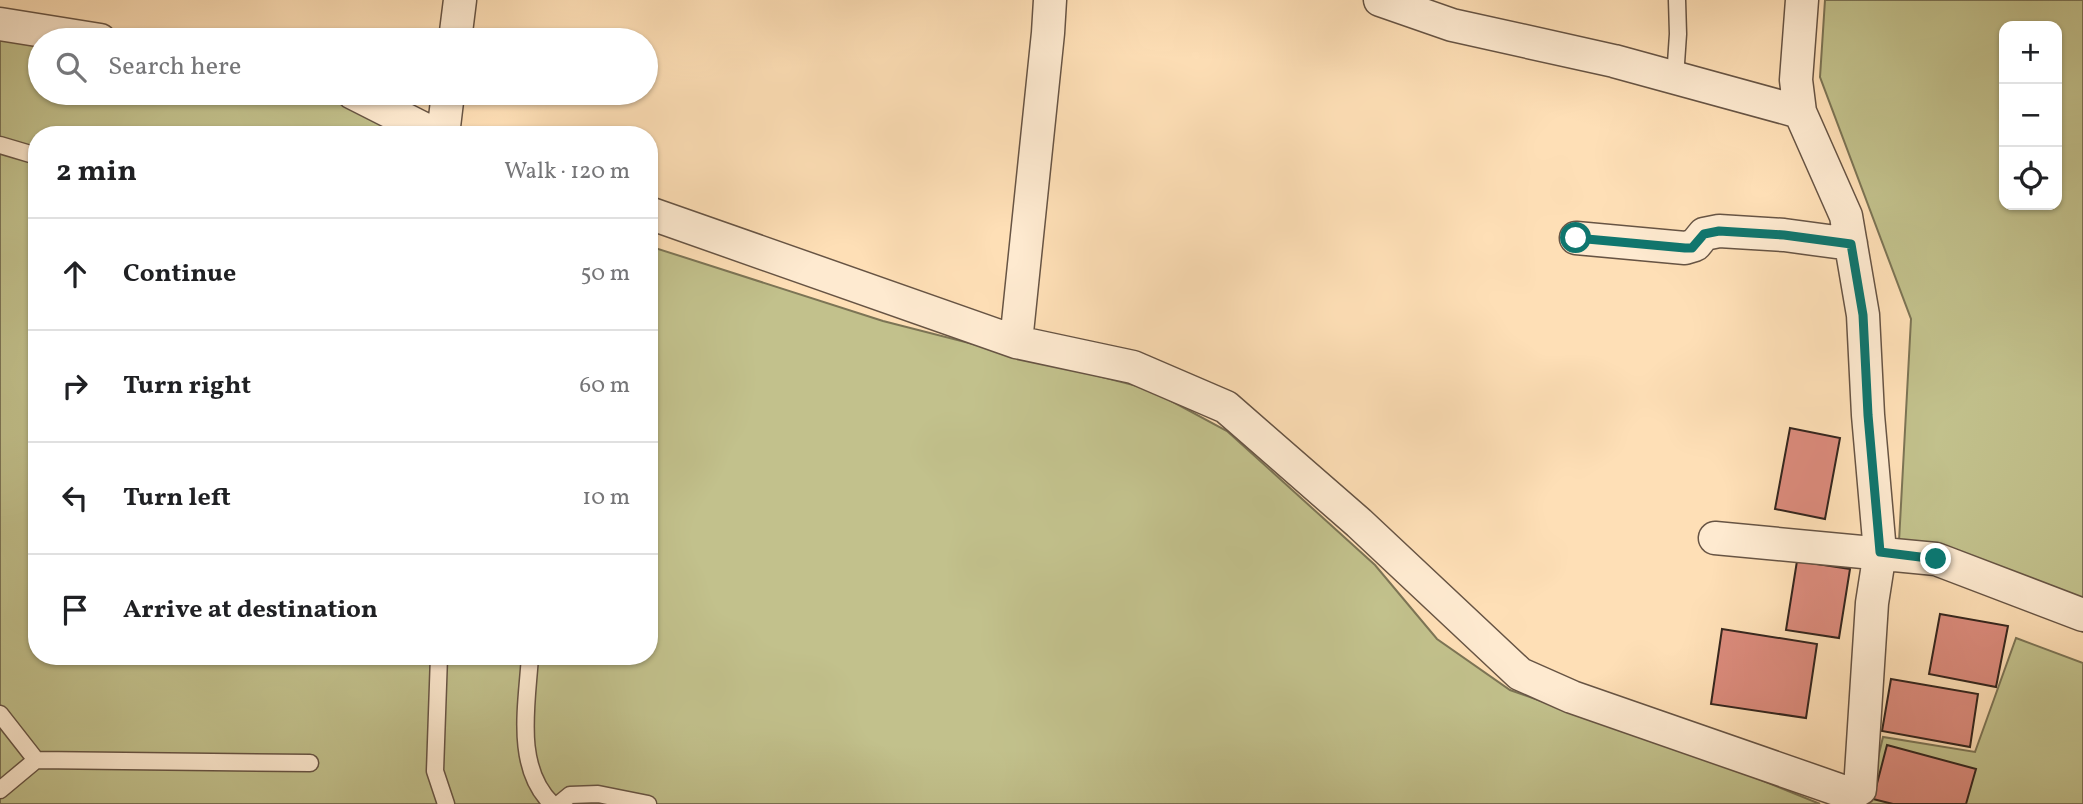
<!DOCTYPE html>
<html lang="en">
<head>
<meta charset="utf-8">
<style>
  :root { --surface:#fff; --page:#f2f2f2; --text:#202124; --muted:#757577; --line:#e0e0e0 }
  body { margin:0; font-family:Vollkorn,serif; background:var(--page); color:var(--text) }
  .controls { position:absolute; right:21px; top:21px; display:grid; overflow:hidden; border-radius:14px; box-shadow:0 2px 5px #0004 }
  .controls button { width:63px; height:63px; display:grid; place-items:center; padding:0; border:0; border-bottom:2px solid var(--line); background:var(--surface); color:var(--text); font:35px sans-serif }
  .stop { position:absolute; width:21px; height:21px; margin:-16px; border:5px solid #0f766e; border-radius:50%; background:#fff }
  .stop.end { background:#0f766e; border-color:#fff; box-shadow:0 2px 7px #0008 }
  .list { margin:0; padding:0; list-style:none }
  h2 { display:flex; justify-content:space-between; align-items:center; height:91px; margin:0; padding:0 28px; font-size:30px }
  h2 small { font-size:23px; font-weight:400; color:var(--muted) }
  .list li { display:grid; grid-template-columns:46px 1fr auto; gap:21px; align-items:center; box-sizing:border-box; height:112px; padding:0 28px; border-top:2px solid var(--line) }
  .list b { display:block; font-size:26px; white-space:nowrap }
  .list em { font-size:23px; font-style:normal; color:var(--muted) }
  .icon { flex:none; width:38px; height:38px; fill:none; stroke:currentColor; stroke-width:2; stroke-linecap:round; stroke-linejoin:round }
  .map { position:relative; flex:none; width:2083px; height:804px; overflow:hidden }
  .search { position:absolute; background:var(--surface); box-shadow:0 2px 5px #0004; left:28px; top:28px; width:630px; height:77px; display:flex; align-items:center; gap:18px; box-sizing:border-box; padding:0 24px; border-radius:38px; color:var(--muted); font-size:26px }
  .panel { position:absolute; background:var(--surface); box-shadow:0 2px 5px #0004; left:28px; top:126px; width:630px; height:539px; border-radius:28px }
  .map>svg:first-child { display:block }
</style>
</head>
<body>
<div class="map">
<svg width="2083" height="804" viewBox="0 0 2083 804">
  <rect width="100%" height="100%" fill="#fedfb6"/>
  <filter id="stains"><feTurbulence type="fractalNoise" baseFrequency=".00286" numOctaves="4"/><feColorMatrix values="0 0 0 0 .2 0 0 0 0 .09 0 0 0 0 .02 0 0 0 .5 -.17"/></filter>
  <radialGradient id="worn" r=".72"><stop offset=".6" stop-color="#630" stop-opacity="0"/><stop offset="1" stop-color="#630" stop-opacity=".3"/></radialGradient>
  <path fill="#c2c18c" stroke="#7c7455" stroke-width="2" fill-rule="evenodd" d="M1825 0H2083V632L1898 560 1911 319 1820 77ZM2004 26H2057V205H2004Z
    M0 33 40 40V93H323L353 99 397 135H37V656H649V246L883 321 1149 389 1227 431 1375 565 1437 639 1510 690 1749 775 1820 804H0Z
    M2016 638 2083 663V804H1867L1883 737 1975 752Z"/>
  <path fill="#db8b7c" stroke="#35261e" stroke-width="2" d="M1790 428 1840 438 1825 519 1775 509Z
    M1797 561 1850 569 1839 638 1786 630Z
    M1940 614 2008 626 1996 687 1929 674Z
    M1722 629 1817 644 1806 718 1711 704Z
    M1891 679 1978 694 1970 747 1882 731Z
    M1887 745 1976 769 1966 804H1893L1873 799Z"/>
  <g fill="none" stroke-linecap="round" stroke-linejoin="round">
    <defs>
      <path id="lane" d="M1675 78 1678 34 1677 0
        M0 145 37 156
        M439 656 435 771 446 804
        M530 656C527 705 514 767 552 804
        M0 714 36 760
        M0 790 36 760 310 763
        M559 804 570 795 598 794 648 804"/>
      <path id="street" d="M1380 0 1452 25 1614 61 1800 112
        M0 24 100 40
        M455 40 460 0
        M353 93 436 135
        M443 135 448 93
        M649 213 1016 342 1133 367 1226 407 1359 523 1520 674 1572 697 1845 792H1853L1860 789 1872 603 1880 552 1868 415 1863 315 1846 216 1800 112 1796 80 1802 0
        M1576 238 1685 248 1695 245 1704 234 1719 231 1784 235 1851 244
        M1016 342 1048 33 1050 0
        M1715 538 1936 559 2083 615"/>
    </defs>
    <use href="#lane" stroke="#675444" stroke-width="19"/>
    <use href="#street" stroke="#675444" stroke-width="35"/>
    <use href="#lane" stroke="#feead0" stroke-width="16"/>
    <use href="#street" stroke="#feead0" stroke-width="32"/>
  </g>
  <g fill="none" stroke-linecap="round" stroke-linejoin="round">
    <path stroke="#0f766e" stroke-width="9" d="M1576 238 1685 248H1692L1704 234 1719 231 1784 235 1851 244 1863 315 1868 415 1880 552 1936 559"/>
  </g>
  <rect width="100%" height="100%" filter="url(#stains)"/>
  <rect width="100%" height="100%" fill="url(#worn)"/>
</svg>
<div class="controls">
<button>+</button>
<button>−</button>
<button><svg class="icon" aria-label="locate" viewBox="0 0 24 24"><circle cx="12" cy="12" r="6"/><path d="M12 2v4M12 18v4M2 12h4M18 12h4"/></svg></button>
</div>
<div class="stop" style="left:1576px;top:238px"></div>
<div class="stop end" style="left:1936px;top:559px"></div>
<div class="search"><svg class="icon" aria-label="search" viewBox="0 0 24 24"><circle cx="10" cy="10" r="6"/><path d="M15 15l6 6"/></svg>Search here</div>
<section class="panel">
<h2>2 min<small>Walk · 120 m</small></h2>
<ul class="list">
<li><svg class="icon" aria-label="ahead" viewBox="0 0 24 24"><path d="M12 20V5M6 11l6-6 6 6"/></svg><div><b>Continue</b></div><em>50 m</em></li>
<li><svg class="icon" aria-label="right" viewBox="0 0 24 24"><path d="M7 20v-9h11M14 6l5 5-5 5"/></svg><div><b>Turn right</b></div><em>60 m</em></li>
<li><svg class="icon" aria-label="left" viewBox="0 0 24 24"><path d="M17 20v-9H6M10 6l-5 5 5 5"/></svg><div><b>Turn left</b></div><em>10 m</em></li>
<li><svg class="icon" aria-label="arrive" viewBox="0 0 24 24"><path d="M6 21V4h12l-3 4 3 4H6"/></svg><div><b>Arrive at destination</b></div></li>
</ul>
</section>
</div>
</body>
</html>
